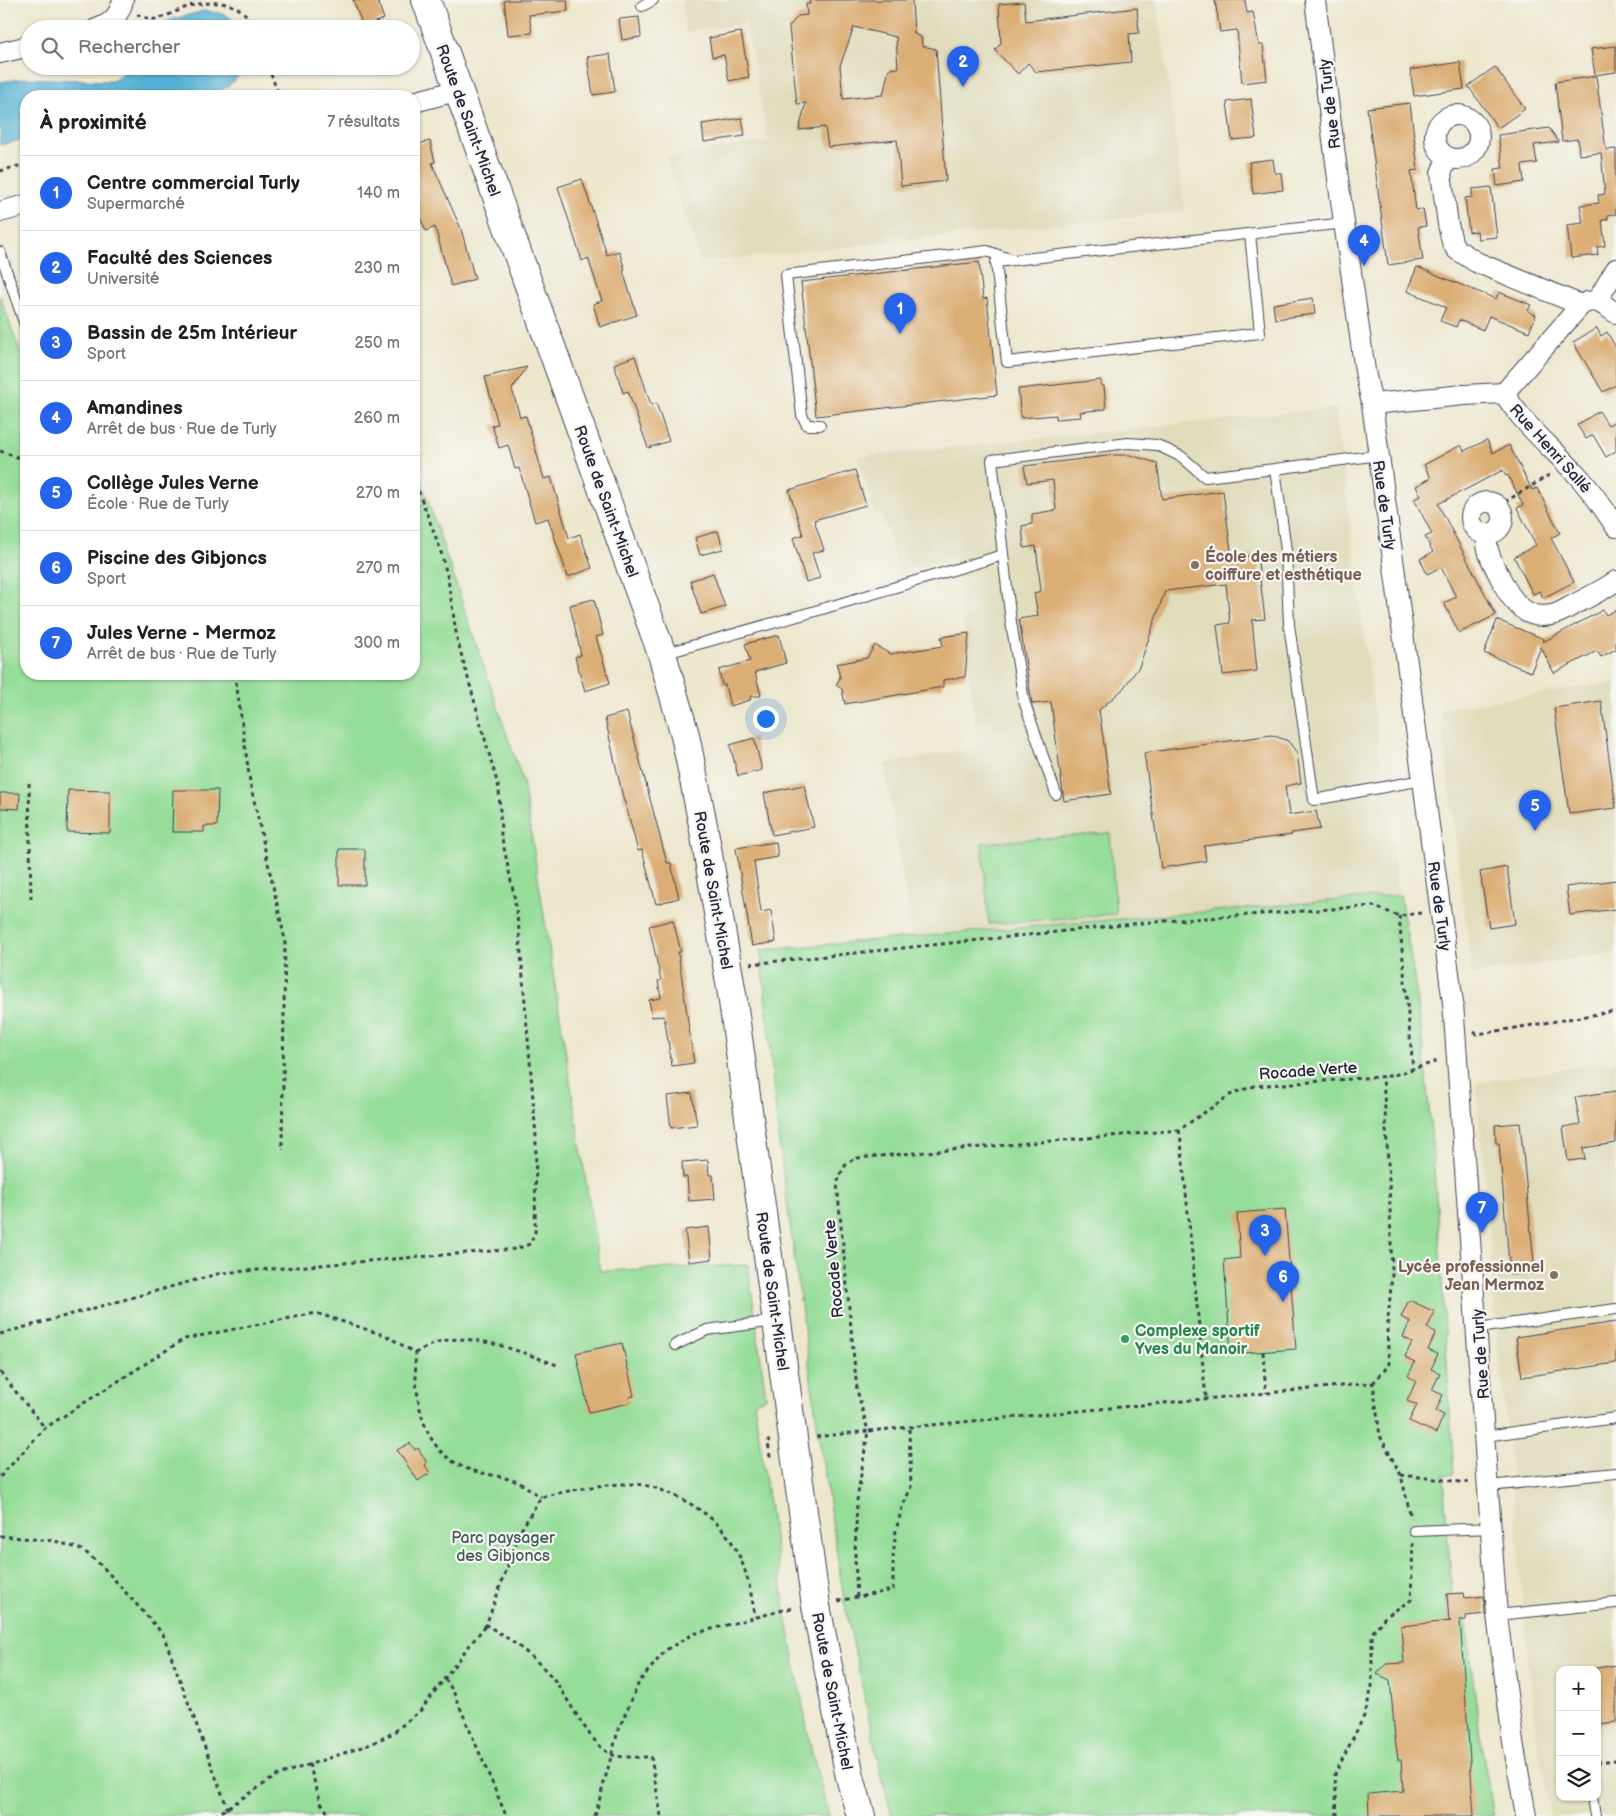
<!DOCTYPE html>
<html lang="fr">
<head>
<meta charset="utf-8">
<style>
  :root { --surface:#fff; --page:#f2f2f2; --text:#202124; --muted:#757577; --line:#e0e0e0; --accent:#2563eb }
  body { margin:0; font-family:"Balsamiq Sans",sans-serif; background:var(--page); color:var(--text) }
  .controls { position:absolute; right:15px; bottom:15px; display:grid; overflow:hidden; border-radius:10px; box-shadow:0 1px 4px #0004 }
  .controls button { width:45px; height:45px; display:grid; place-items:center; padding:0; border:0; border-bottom:1px solid var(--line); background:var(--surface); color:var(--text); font:25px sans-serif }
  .you { position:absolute; left:765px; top:718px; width:18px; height:18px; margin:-12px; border:4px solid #fff; border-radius:50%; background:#1a73e8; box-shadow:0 0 0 8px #1a73e833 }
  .badge { display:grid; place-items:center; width:32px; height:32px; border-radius:50%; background:var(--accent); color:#fff; font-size:16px; font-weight:700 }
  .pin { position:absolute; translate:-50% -41px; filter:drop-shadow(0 1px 2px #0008) }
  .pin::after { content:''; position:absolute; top:26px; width:18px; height:15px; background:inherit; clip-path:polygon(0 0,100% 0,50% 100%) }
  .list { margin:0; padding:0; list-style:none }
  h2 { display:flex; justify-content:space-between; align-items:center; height:65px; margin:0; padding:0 20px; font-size:21px }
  h2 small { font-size:16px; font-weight:400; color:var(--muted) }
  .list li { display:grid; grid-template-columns:32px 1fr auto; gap:15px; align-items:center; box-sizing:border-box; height:75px; padding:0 20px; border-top:1px solid var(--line) }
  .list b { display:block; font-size:19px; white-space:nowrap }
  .list p { margin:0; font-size:16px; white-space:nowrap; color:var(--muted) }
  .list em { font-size:16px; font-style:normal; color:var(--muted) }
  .icon { flex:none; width:28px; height:28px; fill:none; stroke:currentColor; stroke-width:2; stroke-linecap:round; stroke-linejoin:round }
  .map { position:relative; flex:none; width:1616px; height:1816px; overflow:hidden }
  .search { position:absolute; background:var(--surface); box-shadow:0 1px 4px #0004; left:20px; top:20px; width:400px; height:55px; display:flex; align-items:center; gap:12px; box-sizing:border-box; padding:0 18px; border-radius:28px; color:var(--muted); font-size:19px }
  .panel { position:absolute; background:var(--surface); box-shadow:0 1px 4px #0004; left:20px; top:90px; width:400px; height:590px; border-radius:20px }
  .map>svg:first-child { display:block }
</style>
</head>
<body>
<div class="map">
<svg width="1616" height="1816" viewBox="0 0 1616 1816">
  <rect width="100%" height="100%" fill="#f6f6f2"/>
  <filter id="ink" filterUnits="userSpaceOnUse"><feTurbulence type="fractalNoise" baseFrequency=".02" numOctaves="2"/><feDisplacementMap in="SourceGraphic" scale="10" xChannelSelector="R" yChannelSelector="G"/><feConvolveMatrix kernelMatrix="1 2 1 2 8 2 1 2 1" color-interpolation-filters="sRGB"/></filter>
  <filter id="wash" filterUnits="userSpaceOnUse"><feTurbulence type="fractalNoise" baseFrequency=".0096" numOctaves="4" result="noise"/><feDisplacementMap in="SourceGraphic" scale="20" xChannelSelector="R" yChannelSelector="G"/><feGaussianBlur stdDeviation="1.12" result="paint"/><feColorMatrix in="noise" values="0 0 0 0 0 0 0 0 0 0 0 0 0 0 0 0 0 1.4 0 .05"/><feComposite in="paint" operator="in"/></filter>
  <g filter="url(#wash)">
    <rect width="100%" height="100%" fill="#ede7ce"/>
    <path fill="#e0dcbb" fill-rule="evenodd" d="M682 0H1157L1185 211 701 262 665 157 768 141 746 23 685 32Z
      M1335 408 1398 895 912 938 884 764 978 748 955 557 899 572 881 513 875 514 858 457Z
      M1616 682V952L1472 975 1440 709Z
      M1616 1061V1816H1550L1538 1745 1526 1641 1509 1445 1495 1328 1489 1222 1476 1083ZM1560 1670H1597V1797H1560Z"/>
    <path fill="#95dd98" stroke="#5c806a" d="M0 296 26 369V674H414V460L523 782 600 1271 748 1265 766 1397 754 1403 785 1610 811 1749 829 1816H0Z
      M1110 833 1116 914 989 924 982 843Z
      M1400 895C1407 937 1415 978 1420 1019 1437 1170 1444 1322 1454 1474L1443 1475 1452 1594 1447 1595 1449 1621 1466 1620 1481 1744 1494 1816H892L878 1761 844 1600 819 1438 778 1136 761 950Z"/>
    <path fill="#57b1d4" stroke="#3c6a88" d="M204 11C219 13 233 13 238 29H158L169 20Z
      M130 66H242C239 82 223 90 210 96H26V139L0 145V82L26 78 111 81 128 70Z"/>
    <g id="blocks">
      <path fill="#dbae75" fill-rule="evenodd" d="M353 0H377L384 19 363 26Z
        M504 0H567L568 11 529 15 532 33 508 35Z
        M809 0H912L914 34 921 37 922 46 936 49 946 181 901 186 897 140 828 147 825 127 799 130 806 103 797 104 789 27 798 16 807 15 806 4H810ZM854 27 896 37 898 68 889 69 883 95 843 99 840 66Z
        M1215 0H1245L1247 13 1253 12 1259 45H1263L1267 80 1242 83 1237 30 1220 32Z
        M1024 2 1026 21 1137 8 1139 33 1129 34 1131 62 1036 72 1028 63 1018 74 995 50 1001 43 999 4Z
        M639 17 641 37 622 40 619 19Z
        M741 32 749 77 729 81 724 55 712 57 709 38Z
        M1616 46V72L1595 75 1591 49Z
        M610 54 615 92 593 95 587 57Z
        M1460 62 1464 89 1414 96 1410 70Z
        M1495 67 1525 109 1498 128 1468 86Z
        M1596 76 1606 150 1616 149V214L1608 215V219L1602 220 1605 246 1597 247 1598 255 1571 258 1567 225 1583 223 1580 205 1599 203 1598 195 1605 194 1601 153 1579 155 1578 139 1562 141 1555 82Z
        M1251 99 1256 138 1232 140 1227 102Z
        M1410 103 1418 170 1411 171 1416 210 1423 209 1426 226 1418 227 1423 260 1388 265 1367 108Z
        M742 118 745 136 704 142 702 124Z
        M1549 128 1559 142 1534 145 1537 163 1522 165 1524 182 1497 186 1495 169 1503 168 1498 135Z
        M430 141 435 162 432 163 461 229 475 279 451 286 435 227 426 231 414 204V145Z
        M1273 159 1275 173H1281L1283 190 1253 194 1249 162Z
        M582 179 607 255 619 251 625 270 623 271 637 315 600 327 593 304 602 301 588 258 582 261 558 187Z
        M1491 187 1497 237 1478 239 1477 231 1469 232 1465 198 1472 197V189Z
        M979 262 983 299 987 298 997 395 816 416 801 282Z
        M1417 267 1496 299 1499 292 1531 305 1528 311 1536 315 1529 332 1489 316 1483 330 1459 320 1456 327 1440 321 1446 307 1407 291Z
        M1313 298 1315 314 1275 319 1273 304Z
        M1597 328 1601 336 1607 332 1616 348V385L1603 392 1573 342Z
        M635 356 651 405 656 403 669 441 648 448 628 391 623 393 614 364Z
        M527 367 512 389 520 417 526 416 544 479 551 477 569 538 580 534 592 568 568 577 548 518 535 522 519 468 515 469 508 445 499 448 492 425 498 424 485 377Z
        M1101 380V386H1104L1106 409 1080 412 1081 417 1056 419V415L1021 418 1018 389Z
        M1599 411 1608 425 1616 421V451L1606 457 1593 435 1586 439 1577 425Z
        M1487 440 1493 453 1509 445 1532 490 1537 488 1560 533 1551 538 1574 582 1543 598 1540 591 1533 594 1514 557 1536 545 1517 508 1523 505 1508 475 1506 476 1503 470 1438 504 1496 615 1459 633 1444 603 1456 597 1441 567 1427 574 1420 559 1433 552 1425 537 1432 534 1414 499 1421 496 1416 486 1431 478 1424 465 1461 445 1464 451Z
        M1115 455H1130L1157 463 1162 499 1223 491 1232 558 1257 555 1265 619 1252 620 1257 671 1223 675 1217 625 1230 623 1226 584 1165 591 1139 667 1122 690 1099 710 1111 794 1064 801 1051 702 1032 704 1019 619 1038 616 1034 593 1041 591 1036 546 1024 548 1022 526 1032 524V514L1056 510 1053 480 1027 483 1024 466Z
        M855 470 866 505 814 520 824 550 812 553 820 578 806 582 793 538 803 535 789 490Z
        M718 531 723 549 700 555 695 538Z
        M713 573 725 607 701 614 690 581Z
        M594 599 603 635 596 637 610 683 585 691 575 657 581 655 570 605Z
        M1603 610 1606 615 1616 610V649L1601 657 1597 651 1554 673 1541 647 1531 672 1484 653 1497 620 1544 639 1543 642Z
        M969 633 965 677 943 680V687L845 704 842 689 836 685 840 678 837 664 867 658 875 645 890 654 943 646 941 637Z
        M779 635 786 663 755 672 761 696H751L750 700 730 706 725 685H722L719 670 750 661 745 644Z
        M1601 701 1616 808 1569 814 1554 708Z
        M627 712 667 863H671L679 898 656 904 642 850 638 851 625 802H624L605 718Z
        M1272 735 1288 741 1297 753 1301 783 1285 786 1289 815 1316 811 1320 829 1291 833 1292 835 1204 846 1206 861 1161 868 1144 753Z
        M754 738 762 770 738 776 730 745Z
        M804 785 814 827 772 835 764 793Z
        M68 790 110 791V833L67 832Z
        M173 790H218L217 826H204V832H172Z
        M0 793H20L19 809 0 808Z
        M776 842 778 857 754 861 761 912 771 910 776 942 752 946 736 848Z
        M339 849H365V885H339Z
        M1507 867 1515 924 1489 928 1480 872Z
        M1616 880V909L1570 915 1566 887Z
        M673 920 681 952H678L694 1063 672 1066 664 1016 652 1017 649 1000 661 998 658 981 661 980 649 926Z
        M1616 1091V1143L1583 1148 1585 1159 1568 1161 1563 1127 1580 1124 1575 1097Z
        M692 1093 697 1125 671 1128 667 1096Z
        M1520 1123 1535 1273 1510 1275 1499 1143H1496L1495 1125Z
        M708 1160 709 1175H713L715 1199 689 1201 687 1177H683L682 1162Z
        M1285 1209 1296 1349 1231 1354 1224 1260 1240 1258 1237 1213Z
        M709 1227 712 1259 689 1262 685 1230Z
        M1409 1300 1435 1312 1427 1328 1436 1332 1428 1350 1438 1354 1431 1369 1440 1373 1432 1390 1443 1395 1436 1411 1444 1415 1436 1433 1409 1421 1417 1405 1407 1401 1416 1381 1408 1376 1415 1362 1405 1357 1412 1342 1403 1337 1410 1321 1401 1317Z
        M1616 1322V1363L1522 1377 1516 1337Z
        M622 1343 634 1396 629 1397 630 1403 589 1412 576 1353Z
        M410 1443 415 1450 418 1448 427 1463 425 1465 430 1473 418 1481 397 1450Z
        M1464 1593 1465 1598 1484 1596 1485 1614 1466 1616V1620H1460L1474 1816H1369L1368 1794 1403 1791 1401 1760H1398L1395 1738 1390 1680 1377 1674 1386 1664 1404 1663 1401 1626 1451 1621H1449L1447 1594Z
        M1616 1665V1722L1597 1724V1668Z"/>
    </g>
  </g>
  <g filter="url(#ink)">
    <use href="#blocks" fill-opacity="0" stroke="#404051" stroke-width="1"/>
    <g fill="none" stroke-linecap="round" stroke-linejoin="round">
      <defs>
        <path id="lane" d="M642 6 653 0
          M1250 234 1260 333 1007 362 996 262 1345 223
          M0 252 26 328
          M820 425H807L802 415 786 275 987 251 1009 259
          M1379 455 1275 469 1286 550 1289 625 1314 800 1422 780
          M663 654 812 612 1003 555
          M1056 794 1024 701 1011 622 992 460 1128 443 1157 445 1182 457 1205 477 1275 469
          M1478 1328 1616 1309
          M675 1345 707 1330 775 1321
          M1485 1436 1616 1418
          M1489 1486 1616 1473
          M1414 1531 1492 1528
          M1497 1615 1616 1603
          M1592 1797 1595 1816"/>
        <path id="street" d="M1315 0 1340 194 1365 371 1372 404 1453 1003 1497 1615 1513 1742 1526 1816
          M96 29C110 25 120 15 123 0
          M0 53 29 46
          M414 102 459 90
          M1435 137a22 22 0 1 1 44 0a22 22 0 1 1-44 0Z
          M1448 157 1441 173 1448 224 1452 242 1456 249 1476 262 1581 305
          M0 212 26 205
          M1597 301 1616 269
          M1504 393C1524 426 1554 449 1579 477 1593 493 1605 510 1616 527
          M1372 404 1464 395 1504 393 1581 305C1596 296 1603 305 1616 313
          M1471 518a16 16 0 1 1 32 0a16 16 0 1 1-32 0Z
          M1487 534C1485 551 1493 563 1500 577 1510 599 1526 623 1555 614 1562 612 1569 607 1575 604 1589 597 1603 590 1616 581"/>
        <path id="secondary" d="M426 0 662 654 685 735 703 825 732 994 816 1606 850 1777 861 1816"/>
      </defs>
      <use href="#lane" stroke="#404051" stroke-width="12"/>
      <use href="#street" stroke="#404051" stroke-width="22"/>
      <use href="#secondary" stroke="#404051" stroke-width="30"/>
      <path stroke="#404051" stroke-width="3" stroke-dasharray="4 4" stroke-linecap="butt" d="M137 15C143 16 151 20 156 19 168 16 179 10 189 6 218 0 243 0 254 29
        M268 66 279 96
        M0 171 26 164
        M0 451 26 460
        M1498 506 1551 474
        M235 674 250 782 285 940 282 1150
        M29 783 31 901
        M1399 916 1413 1069
        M750 964 1152 922 1373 906 1399 916 1421 913
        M1474 1032 1477 1034 1491 1032 1616 1011
        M1179 1130 1181 1141 1206 1398
        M0 1334 221 1273 516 1249 530 1244 535 1233 536 1137 532 1086 519 930 514 895 501 834 499 789 457 639 448 579 440 548 414 480
        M1263 1352 1266 1393
        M415 1353C425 1348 437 1341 448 1340 482 1335 526 1354 557 1365
        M0 1372 45 1428
        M1373 1383 1389 1365 1387 1332 1392 1274 1389 1178 1383 1077
        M816 1437 868 1431 857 1390 837 1184C841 1172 844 1162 857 1158L1179 1130 1233 1093 1255 1086 1391 1076 1438 1061
        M770 1457 768 1441H770
        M1401 1475 1470 1483
        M0 1477 45 1428 184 1339 316 1313 387 1336 415 1353C416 1396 418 1446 463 1467 479 1474 498 1475 515 1481 524 1484 533 1492 541 1497
        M0 1536 55 1541 83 1550 103 1567 163 1634 227 1807 228 1816
        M857 1597 855 1557 857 1500 868 1431 1373 1383 1380 1436 1401 1475 1411 1518
        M838 1601 893 1590V1558L896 1530 902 1508 911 1487 909 1428
        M445 1679 453 1691 505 1813V1816
        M1597 1762 1616 1760
        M309 1764 321 1803 330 1816
        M215 1816 278 1775 371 1744 393 1733 421 1710 465 1651 486 1625
        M595 1816 618 1731 639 1682 666 1650 693 1634 791 1608 790 1605
        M661 1816 651 1757C640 1757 623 1758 613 1755 592 1749 567 1695 552 1677 533 1656 511 1639 486 1625L521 1530 541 1497C571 1490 604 1483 635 1484 651 1485 665 1491 679 1498 733 1524 747 1561 755 1617
        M1337 1816 1335 1774 1365 1714 1372 1687V1633L1385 1617 1411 1600 1413 1543"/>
      <use href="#lane" stroke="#fff" stroke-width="10"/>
      <use href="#street" stroke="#fff" stroke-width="20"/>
      <use href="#secondary" stroke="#fff" stroke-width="28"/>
    </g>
  </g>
  <g fill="#8d6e63" stroke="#f6f6f2" stroke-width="2">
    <circle cx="1195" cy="565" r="5"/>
    <circle cx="1554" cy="1275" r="5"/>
  </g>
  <circle fill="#2e9e5b" stroke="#f6f6f2" stroke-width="2" cx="1125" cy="1339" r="5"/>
  <g text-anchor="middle" stroke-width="4.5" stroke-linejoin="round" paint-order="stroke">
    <g font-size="16" fill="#22223b" stroke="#f6f6f2">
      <text transform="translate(1329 104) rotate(-97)" y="6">Rue de Turly</text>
      <text transform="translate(469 120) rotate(70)" y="6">Route de Saint-Michel</text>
      <text transform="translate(1551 448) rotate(48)" y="6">Rue Henri Sallé</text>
      <text transform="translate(607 501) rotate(70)" y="6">Route de Saint-Michel</text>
      <text transform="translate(1385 505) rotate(82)" y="6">Rue de Turly</text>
      <text transform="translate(714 890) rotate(80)" y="6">Route de Saint-Michel</text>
      <text transform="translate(1440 906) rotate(82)" y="6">Rue de Turly</text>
      <text transform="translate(1308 1070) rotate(-4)" y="6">Rocade Verte</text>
      <text transform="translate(833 1269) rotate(-95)" y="6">Rocade Verte</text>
      <text transform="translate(773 1291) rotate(82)" y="6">Route de Saint-Michel</text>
      <text transform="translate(1480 1354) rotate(-94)" y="6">Rue de Turly</text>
      <text transform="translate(833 1691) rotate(79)" y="6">Route de Saint-Michel</text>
    </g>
    <g font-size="16" font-weight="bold" fill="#785e54" stroke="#f6f6f2" text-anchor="start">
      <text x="1205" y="562">École des métiers<tspan x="1205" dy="18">coiffure et esthétique</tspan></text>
      <text x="1544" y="1272" text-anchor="end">Lycée professionnel<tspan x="1544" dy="18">Jean Mermoz</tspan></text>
    </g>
    <g font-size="16" font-weight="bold" fill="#27864d" stroke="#f6f6f2" text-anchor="start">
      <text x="1135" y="1336">Complexe sportif<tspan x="1135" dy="18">Yves du Manoir</tspan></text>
    </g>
    <g font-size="16" fill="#445a57" stroke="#f6f6f2">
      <text x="503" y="1543">Parc paysager<tspan x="503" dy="18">des Gibjoncs</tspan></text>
    </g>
  </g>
</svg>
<div class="controls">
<button>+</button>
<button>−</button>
<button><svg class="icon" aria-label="layers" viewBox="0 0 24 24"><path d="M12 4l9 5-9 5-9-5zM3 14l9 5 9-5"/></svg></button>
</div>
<div class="you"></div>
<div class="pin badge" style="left:900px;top:334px">1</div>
<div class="pin badge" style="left:963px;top:87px">2</div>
<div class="pin badge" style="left:1265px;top:1256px">3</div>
<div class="pin badge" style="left:1364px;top:266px">4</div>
<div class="pin badge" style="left:1535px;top:831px">5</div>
<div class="pin badge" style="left:1283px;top:1302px">6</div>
<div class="pin badge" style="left:1482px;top:1233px">7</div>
<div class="search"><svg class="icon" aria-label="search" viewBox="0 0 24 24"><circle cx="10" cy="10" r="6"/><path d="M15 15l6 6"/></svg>Rechercher</div>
<section class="panel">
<h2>À proximité<small>7 résultats</small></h2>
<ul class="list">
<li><span class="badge">1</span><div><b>Centre commercial Turly</b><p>Supermarché</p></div><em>140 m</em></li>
<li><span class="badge">2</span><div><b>Faculté des Sciences</b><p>Université</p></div><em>230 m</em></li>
<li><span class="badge">3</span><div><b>Bassin de 25m Intérieur</b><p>Sport</p></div><em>250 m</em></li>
<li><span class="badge">4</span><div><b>Amandines</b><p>Arrêt de bus · Rue de Turly</p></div><em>260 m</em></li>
<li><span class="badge">5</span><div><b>Collège Jules Verne</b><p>École · Rue de Turly</p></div><em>270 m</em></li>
<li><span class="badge">6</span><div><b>Piscine des Gibjoncs</b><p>Sport</p></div><em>270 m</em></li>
<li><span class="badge">7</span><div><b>Jules Verne - Mermoz</b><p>Arrêt de bus · Rue de Turly</p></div><em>300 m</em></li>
</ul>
</section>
</div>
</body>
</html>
